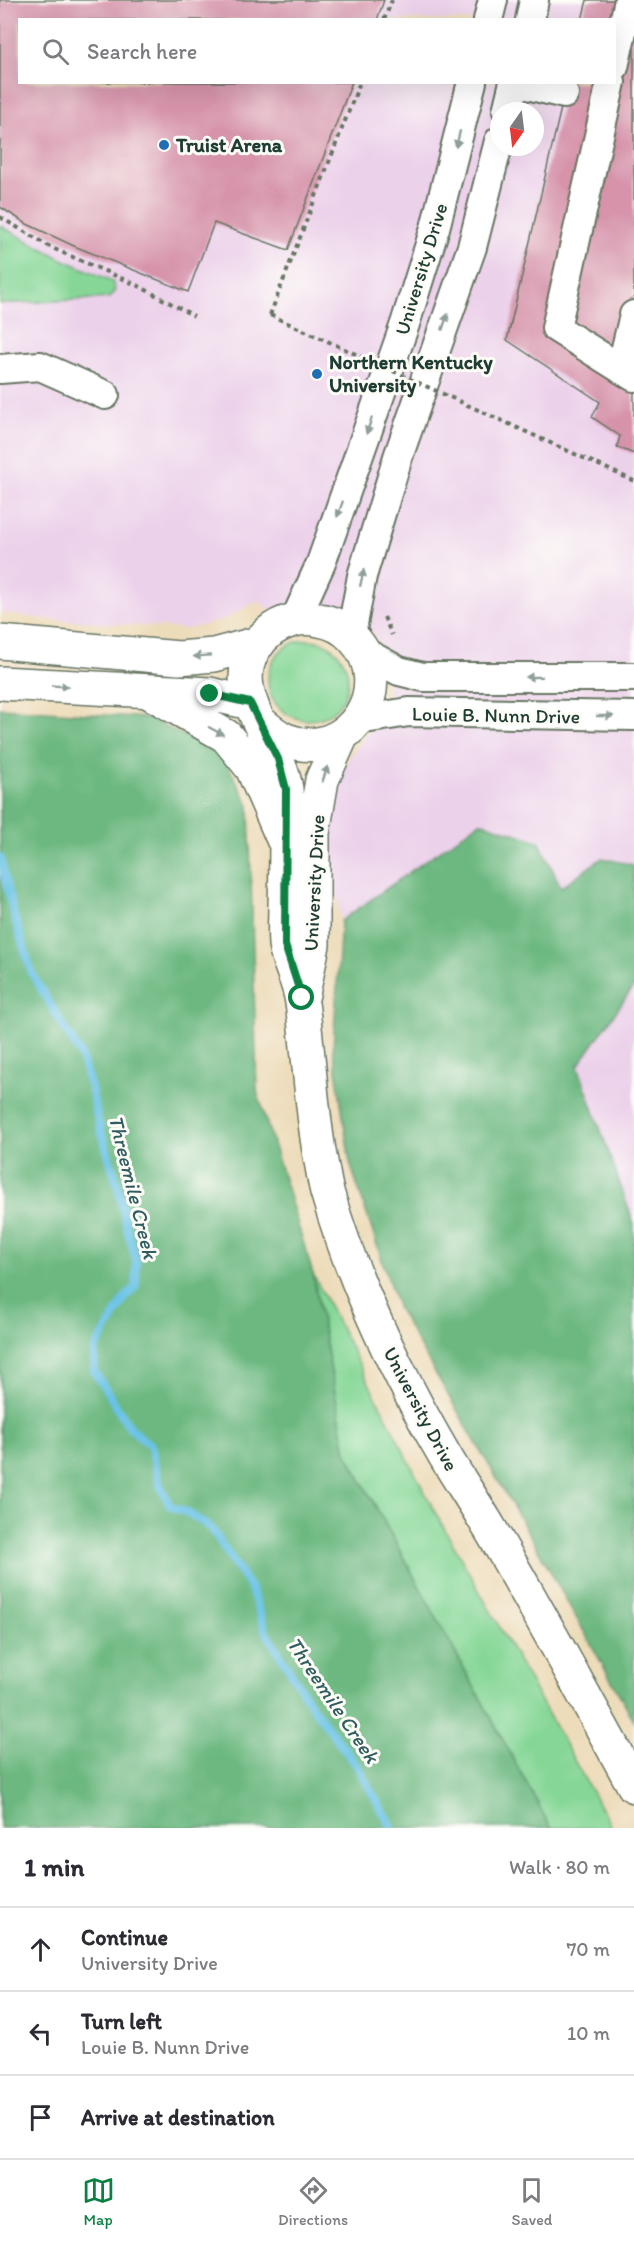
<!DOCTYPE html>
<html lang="en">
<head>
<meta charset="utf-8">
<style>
  :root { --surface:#fff; --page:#f7f7f7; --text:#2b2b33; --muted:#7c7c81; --line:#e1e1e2; --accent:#0b8043 }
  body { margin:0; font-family:Itim,sans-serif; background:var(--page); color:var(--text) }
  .compass { position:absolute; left:490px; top:102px; width:54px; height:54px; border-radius:50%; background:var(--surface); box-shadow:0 6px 24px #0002; rotate:194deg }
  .stop { position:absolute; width:18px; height:18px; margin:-14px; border:4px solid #0b8043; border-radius:50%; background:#fff }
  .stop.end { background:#0b8043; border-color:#fff; box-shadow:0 2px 6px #0008 }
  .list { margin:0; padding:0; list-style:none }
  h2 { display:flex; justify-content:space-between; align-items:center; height:78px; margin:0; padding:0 24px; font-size:26px }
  h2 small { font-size:20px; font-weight:400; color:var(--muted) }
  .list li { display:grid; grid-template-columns:39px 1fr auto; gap:18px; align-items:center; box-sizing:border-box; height:84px; padding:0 24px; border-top:2px solid var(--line) }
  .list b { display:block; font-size:22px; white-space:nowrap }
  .list p { margin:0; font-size:20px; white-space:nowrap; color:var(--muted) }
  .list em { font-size:20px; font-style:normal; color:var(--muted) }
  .icon { flex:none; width:33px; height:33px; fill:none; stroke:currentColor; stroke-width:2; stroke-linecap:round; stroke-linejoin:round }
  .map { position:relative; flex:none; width:634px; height:1828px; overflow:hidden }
  .search { position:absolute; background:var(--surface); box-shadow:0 6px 24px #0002; left:18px; right:18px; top:18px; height:66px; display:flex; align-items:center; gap:15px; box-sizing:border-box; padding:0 21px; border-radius:0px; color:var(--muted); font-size:22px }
  .sheet { height:330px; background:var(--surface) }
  nav { display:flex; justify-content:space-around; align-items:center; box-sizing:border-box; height:84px; border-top:2px solid var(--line); background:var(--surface); font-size:16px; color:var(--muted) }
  nav a { display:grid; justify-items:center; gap:3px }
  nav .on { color:var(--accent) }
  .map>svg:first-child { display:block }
</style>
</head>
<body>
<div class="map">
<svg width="634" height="1828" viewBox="0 0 634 1828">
  <rect width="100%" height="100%" fill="#fdfcf7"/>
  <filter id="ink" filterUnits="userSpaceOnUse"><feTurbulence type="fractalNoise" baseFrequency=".0167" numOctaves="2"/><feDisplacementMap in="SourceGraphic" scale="12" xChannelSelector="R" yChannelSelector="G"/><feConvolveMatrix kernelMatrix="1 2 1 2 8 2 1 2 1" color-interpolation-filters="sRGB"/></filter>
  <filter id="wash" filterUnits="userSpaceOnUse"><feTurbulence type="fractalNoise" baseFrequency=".008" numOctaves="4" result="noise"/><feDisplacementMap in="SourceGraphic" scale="24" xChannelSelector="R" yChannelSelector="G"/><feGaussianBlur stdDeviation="1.35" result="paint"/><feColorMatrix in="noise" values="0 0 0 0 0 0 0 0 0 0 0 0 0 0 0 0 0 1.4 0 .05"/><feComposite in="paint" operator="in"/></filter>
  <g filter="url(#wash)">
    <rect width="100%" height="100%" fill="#eddcba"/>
    <path fill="#ecd1ea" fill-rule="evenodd" d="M0 0H634V865L602 858 561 887 539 841 480 822 341 921 331 848 335 794 348 760 365 737 386 703 388 687 381 649 373 633 345 610 319 603 272 612 258 601 221 621 187 629 47 619 0 613ZM20 20H614V82H20ZM499 111H535V147H499Z
      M634 986V1224L578 1065Z"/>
    <path fill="#86d797" stroke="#528a66" stroke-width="1.5" d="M0 226 62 259 112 281 115 290 110 298 0 304Z
      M268 680a40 40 0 1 1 80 0a40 40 0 1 1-80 0Z
      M313 1274 435 1512 612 1828H551L346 1452Z"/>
    <path fill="#6cb880" stroke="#467a5a" stroke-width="1.5" d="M0 708 148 718 222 754 249 805 257 1091 313 1274 346 1452 551 1828H0Z
      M480 822 539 841 561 887 602 858 634 865V986L578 1066 634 1224V1721L536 1546 398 1309 350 1163 333 1049 341 921Z"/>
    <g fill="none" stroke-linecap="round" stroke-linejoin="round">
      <path stroke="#69c2e7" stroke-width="8" d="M0 858 14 916 32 974 80 1054 91 1088 98 1121 118 1187 126 1225 136 1260V1286L125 1298 95 1349 94 1371 130 1428 151 1446 159 1483 170 1506 188 1513 211 1528 251 1589 266 1632 311 1705 357 1766 392 1828"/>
    </g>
    <g id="blocks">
      <path fill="#d693aa" d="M0 0H384L377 20H20V82H352L288 250 214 223 188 292 74 246 27 224 0 207Z
        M587 0H634V454L617 447 620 436 592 417 600 402 507 340 567 82H614V20H582Z"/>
    </g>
  </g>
  <g filter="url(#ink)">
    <use href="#blocks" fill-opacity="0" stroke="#677563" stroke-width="1.5"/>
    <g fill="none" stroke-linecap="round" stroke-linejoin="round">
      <defs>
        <path id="minor" d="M488 20 493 0
          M530 20 534 0
          M614 67 629 0
          M515 82 564 94
          M611 82 556 328 634 377
          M507 111 514 82
          M0 369 40 366 105 395
          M621 369 634 315
          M295 620 321 563 405 324 435 228 472 82
          M351 635 362 576 398 457 472 247 499 141
          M364 652 399 671 423 677H634
          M358 720 409 712 634 716"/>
        <path id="major" d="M0 642 179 658 214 655 259 643
          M0 683 210 694 250 703
          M149 692 226 736 252 768 283 839
          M260 722C268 729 276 736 286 740 348 764 399 687 353 638 344 628 332 622 319 620 302 616 282 621 268 633 213 681 278 736 286 789 287 798 286 810 286 820 286 848 286 876 285 905 285 917 284 931 285 944 288 964 300 983 302 1003 309 1054 311 1106 320 1157 323 1169 324 1183 328 1195 355 1286 397 1374 445 1456 458 1478 473 1500 486 1522 538 1608 585 1698 634 1786
          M303 994 313 945V833L322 780 342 735"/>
      </defs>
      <use href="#minor" stroke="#677563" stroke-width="32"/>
      <use href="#major" stroke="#677563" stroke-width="36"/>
      <path stroke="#677563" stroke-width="4" stroke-dasharray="4.5 4.5" stroke-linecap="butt" d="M384 20 392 0
        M0 217 52 248 139 286 194 316
        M270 315 360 82
        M384 617 392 635"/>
      <use href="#minor" stroke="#fff" stroke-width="28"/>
      <use href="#major" stroke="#fff" stroke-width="33"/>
      <path stroke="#677563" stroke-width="4" stroke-dasharray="4.5 4.5" stroke-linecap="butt" d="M270 315 634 481"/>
    </g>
    <defs><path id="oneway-solid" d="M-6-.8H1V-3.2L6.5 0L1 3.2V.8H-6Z" transform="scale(1.5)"/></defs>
    <g fill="#8f9e9a">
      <use href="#oneway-solid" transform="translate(458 139) rotate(104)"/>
      <use href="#oneway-solid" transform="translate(445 322) rotate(-71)"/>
      <use href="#oneway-solid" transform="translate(369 426) rotate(109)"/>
      <use href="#oneway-solid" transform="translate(340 509) rotate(110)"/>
      <use href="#oneway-solid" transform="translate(362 578) rotate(-77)"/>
      <use href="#oneway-solid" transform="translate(202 656) rotate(176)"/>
      <use href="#oneway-solid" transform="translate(534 677) rotate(179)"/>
      <use href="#oneway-solid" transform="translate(60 686) rotate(3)"/>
      <use href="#oneway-solid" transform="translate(605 716)"/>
      <use href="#oneway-solid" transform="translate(216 731) rotate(28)"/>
      <use href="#oneway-solid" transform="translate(325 774) rotate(-71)"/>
    </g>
  </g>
  <g fill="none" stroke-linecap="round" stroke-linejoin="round" filter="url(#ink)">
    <path stroke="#0b8043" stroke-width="8" d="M210 694 250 703 278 759 286 789 285 945 302 998"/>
  </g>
  <g fill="#1f6fb2" stroke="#fdfcf7" stroke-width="2">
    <circle cx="164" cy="145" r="6"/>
    <circle cx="317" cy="374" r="6"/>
  </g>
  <g text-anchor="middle" stroke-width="6" stroke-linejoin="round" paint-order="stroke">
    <g font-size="20" font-weight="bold" fill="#1f3d34" stroke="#fdfcf7" text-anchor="start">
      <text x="176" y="152">Truist Arena</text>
      <text x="329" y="369">Northern Kentucky<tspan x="329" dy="23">University</tspan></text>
    </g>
    <g font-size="20" fill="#1f3d34" stroke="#fdfcf7">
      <text transform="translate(421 269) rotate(-73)" y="7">University Drive</text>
      <text transform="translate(496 715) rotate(1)" y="7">Louie B. Nunn Drive</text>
      <text transform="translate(314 883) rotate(-87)" y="7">University Drive</text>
      <text transform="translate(421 1409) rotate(62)" y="7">University Drive</text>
    </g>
    <g font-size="21" font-style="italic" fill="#325e61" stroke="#fdfcf7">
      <text transform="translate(133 1187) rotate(76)" y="7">Threemile Creek</text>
      <text transform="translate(333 1700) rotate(56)" y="7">Threemile Creek</text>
    </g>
  </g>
</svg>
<svg class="compass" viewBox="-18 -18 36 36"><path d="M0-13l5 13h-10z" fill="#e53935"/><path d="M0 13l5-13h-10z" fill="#7c7c81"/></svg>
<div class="stop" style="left:302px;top:998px"></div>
<div class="stop end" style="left:210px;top:694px"></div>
<div class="search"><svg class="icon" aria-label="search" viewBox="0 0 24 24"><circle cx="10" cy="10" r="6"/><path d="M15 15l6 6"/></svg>Search here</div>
</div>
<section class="sheet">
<h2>1 min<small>Walk · 80 m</small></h2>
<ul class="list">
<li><svg class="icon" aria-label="ahead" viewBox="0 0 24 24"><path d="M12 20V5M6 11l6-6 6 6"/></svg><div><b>Continue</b><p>University Drive</p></div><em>70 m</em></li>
<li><svg class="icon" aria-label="left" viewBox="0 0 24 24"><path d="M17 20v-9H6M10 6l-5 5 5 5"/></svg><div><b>Turn left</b><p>Louie B. Nunn Drive</p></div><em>10 m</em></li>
<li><svg class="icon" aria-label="arrive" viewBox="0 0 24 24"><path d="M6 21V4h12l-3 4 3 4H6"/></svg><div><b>Arrive at destination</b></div></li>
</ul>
</section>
<nav>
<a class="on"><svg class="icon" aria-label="map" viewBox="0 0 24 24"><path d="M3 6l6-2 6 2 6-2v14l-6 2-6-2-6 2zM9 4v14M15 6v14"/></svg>Map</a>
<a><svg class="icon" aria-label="directions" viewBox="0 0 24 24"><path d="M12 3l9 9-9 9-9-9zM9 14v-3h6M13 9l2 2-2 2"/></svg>Directions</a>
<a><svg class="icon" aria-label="saved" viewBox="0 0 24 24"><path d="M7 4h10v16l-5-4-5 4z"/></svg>Saved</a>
</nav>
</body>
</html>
